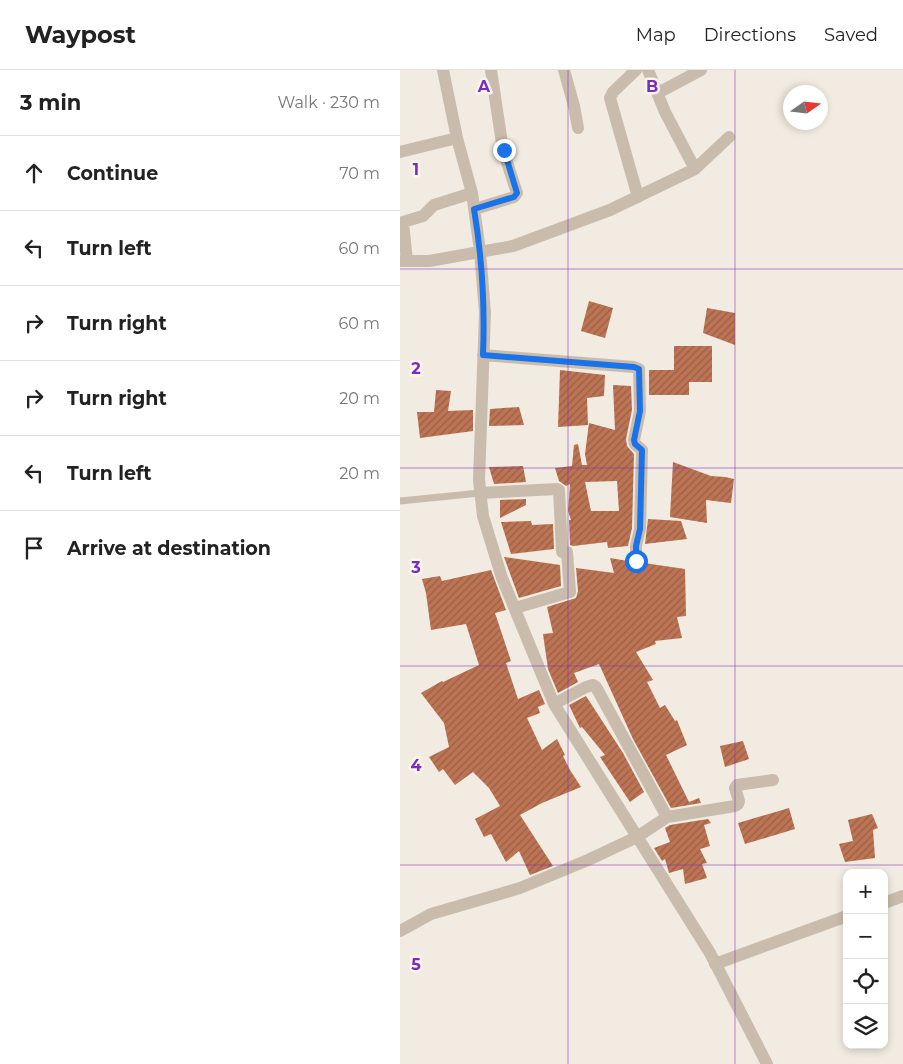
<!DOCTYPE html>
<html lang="en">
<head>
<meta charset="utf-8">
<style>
  :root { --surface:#fff; --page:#f6f6f6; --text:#222; --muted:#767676; --line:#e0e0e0 }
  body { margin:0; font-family:Montserrat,sans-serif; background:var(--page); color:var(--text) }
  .controls { position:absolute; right:15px; bottom:15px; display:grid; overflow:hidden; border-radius:10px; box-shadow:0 2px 8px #0003 }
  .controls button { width:45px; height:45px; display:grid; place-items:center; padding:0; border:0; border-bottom:1px solid var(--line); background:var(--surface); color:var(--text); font:25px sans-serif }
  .compass { position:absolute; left:383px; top:15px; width:45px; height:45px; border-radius:50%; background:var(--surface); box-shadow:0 2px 8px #0003; rotate:76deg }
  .stop { position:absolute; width:15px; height:15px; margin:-11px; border:4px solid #1a73e8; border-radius:50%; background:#fff }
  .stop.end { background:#1a73e8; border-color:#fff; box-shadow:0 1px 5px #0008 }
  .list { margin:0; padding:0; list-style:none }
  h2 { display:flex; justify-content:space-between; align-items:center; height:65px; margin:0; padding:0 20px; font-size:21px }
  h2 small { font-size:16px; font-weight:400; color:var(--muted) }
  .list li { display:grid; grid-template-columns:32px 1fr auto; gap:15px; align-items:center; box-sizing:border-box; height:75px; padding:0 20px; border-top:1px solid var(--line) }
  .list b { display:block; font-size:19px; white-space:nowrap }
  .list em { font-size:16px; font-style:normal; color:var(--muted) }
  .icon { flex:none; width:28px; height:28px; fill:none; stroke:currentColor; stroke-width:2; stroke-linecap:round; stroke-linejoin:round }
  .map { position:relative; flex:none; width:503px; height:994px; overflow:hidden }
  header { display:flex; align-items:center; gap:30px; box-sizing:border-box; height:70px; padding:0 25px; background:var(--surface); border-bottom:1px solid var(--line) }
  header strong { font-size:24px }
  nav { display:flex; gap:28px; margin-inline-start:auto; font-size:18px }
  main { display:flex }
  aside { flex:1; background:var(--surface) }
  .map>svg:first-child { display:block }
</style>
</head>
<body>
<header>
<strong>Waypost</strong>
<nav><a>Map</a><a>Directions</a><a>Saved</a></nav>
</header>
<main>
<aside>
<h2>3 min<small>Walk · 230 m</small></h2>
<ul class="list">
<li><svg class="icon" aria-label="ahead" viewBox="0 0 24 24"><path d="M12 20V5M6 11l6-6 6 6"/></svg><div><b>Continue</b></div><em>70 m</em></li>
<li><svg class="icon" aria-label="left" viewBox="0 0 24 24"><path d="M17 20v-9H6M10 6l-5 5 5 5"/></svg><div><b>Turn left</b></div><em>60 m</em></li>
<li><svg class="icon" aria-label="right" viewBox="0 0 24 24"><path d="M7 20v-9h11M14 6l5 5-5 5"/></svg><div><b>Turn right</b></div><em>60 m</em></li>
<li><svg class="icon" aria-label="right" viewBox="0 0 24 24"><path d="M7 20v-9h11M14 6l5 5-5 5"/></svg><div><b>Turn right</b></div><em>20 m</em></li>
<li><svg class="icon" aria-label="left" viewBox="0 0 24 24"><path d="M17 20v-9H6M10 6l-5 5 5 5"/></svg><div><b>Turn left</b></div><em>20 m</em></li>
<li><svg class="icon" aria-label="arrive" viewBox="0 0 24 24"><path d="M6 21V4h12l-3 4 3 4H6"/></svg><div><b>Arrive at destination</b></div></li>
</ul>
</aside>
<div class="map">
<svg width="503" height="994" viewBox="0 0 503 994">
  <defs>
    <pattern id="building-hatch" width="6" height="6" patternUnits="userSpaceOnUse" patternTransform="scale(1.25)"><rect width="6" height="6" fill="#bc7454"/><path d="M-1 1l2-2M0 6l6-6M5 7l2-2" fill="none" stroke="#9a6046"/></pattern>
  </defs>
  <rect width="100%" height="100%" fill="#f1ebe1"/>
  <path fill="url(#building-hatch)" fill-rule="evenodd" d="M189 231 213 238 205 268 181 261Z
    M307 238 335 243V275L303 263Z
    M274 276H312V312H289V325H249V300H274Z
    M160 300 205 305 204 326 187 328 188 355 158 357Z
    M213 315 231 316 232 340 226 369 227 376 234 384 232 458 228 476 208 478 207 472 173 476 170 475 169 450H171L168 441 170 414 166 416 159 411 155 398 172 396 174 375 178 374 182 395H187L185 384 189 353 215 360ZM217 411 219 441H191L185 412Z
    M36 320 51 321 48 341 73 340V361L20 368 17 342H34Z
    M119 337 124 355 89 356 90 339Z
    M273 392 311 406 325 407 334 409 331 433 306 430 307 453 270 447Z
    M123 396 126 412 94 414 89 397Z
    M126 429V435L100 448V430Z
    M248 449 281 451 287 469 245 474Z
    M131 451 132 455 153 454 154 479 111 484 101 452Z
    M104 487 160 495 161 516 119 528Z
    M210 488 228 491 229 495 236 499 240 498 244 493 285 499 286 546 277 547 282 568 255 571 256 574 236 582 253 610 247 612 260 638 265 635 275 651 277 650 287 675 266 685 289 732 299 728 301 733 271 738 233 669 199 594 174 603 178 612 158 623 148 599 143 564 153 563 147 537 176 528 178 521 176 498 214 503Z
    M91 500 106 540 95 543 111 591 106 593 118 629 139 620 145 634 138 637 140 643 127 648 142 680 157 669 165 685 163 686 170 700 181 717 142 733 120 745 153 796 130 805 119 781 106 792 91 764 84 767 75 749 100 736 89 718 73 702 55 715 43 699 39 702 29 687 49 677 44 653 21 623 42 611 43 612 79 595 66 554 31 560 26 523 22 509 40 506 42 511Z
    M186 626 223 683 244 722 230 732 200 687 205 685 182 657 180 658 169 635Z
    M343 671 349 689 325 697 320 676Z
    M389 738 395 759 345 774 338 753Z
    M472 744 478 758 473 760 475 788 445 792 439 774 453 771 448 750Z
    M308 749 311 753 304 755 310 776 300 779 307 793 302 794 307 808 285 814 283 799 269 803 265 789 262 791 254 778 270 772 265 758 270 755Z"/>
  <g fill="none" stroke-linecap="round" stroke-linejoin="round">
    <path stroke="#c9bcad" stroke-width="7" d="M0 431 80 423"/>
    <path stroke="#c9bcad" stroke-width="12" d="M43 0 57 68 72 123 80 181 85 243 79 410 83 446 102 508 154 634 310 883 367 994
      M164 0 174 36 178 58
      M236 0 213 22 210 28 238 127
      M248 0 265 42 295 99
      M258 23 301 0
      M0 82 57 68
      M75 139 114 127 117 123 103 80 91 0
      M0 191H29L113 176 210 140 295 99 329 67
      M7 191 3 152 23 146 34 135 72 123
      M83 285 234 297 239 299 240 341 234 370 235 374 242 380 240 459 236 476V491
      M80 423 157 419 159 420 162 482H167L170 522 115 538
      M154 634 186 617 193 615 196 617 267 747
      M484 833 503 826
      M0 861 31 844 120 818 188 790 237 767 267 747 335 736 338 734 339 731 335 718 337 715 373 710
      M315 894 447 846"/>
  </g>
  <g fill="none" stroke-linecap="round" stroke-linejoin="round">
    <path stroke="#1a73e8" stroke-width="6" d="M104 80 117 123 114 127 74 139C82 187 85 236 83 285L234 297 239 299 240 341 234 370 235 374 242 380 240 459 236 476V491"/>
  </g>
  <path fill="none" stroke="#7b2cbf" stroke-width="1" stroke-opacity="0.55" d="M168 0V994M335 0V994M0 199H503M0 398H503M0 596H503M0 795H503"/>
  <g font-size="16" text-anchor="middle" font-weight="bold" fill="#7b2cbf" stroke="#f9f4ed" stroke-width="5" stroke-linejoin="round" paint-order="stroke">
    <text x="84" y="22">A</text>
    <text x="252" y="22">B</text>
    <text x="16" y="105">1</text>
    <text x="16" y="304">2</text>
    <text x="16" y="503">3</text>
    <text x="16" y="701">4</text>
    <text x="16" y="900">5</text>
  </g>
</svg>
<div class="controls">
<button>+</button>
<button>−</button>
<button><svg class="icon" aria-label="locate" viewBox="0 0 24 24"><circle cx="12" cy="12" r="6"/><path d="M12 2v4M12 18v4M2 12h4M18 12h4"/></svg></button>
<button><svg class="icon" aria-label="layers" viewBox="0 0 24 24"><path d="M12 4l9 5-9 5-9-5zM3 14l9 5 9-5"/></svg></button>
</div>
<svg class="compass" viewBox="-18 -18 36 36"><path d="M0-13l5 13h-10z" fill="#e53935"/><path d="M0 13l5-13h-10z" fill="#767676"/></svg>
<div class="stop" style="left:236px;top:491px"></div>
<div class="stop end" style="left:104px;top:80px"></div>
</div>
</main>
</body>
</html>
